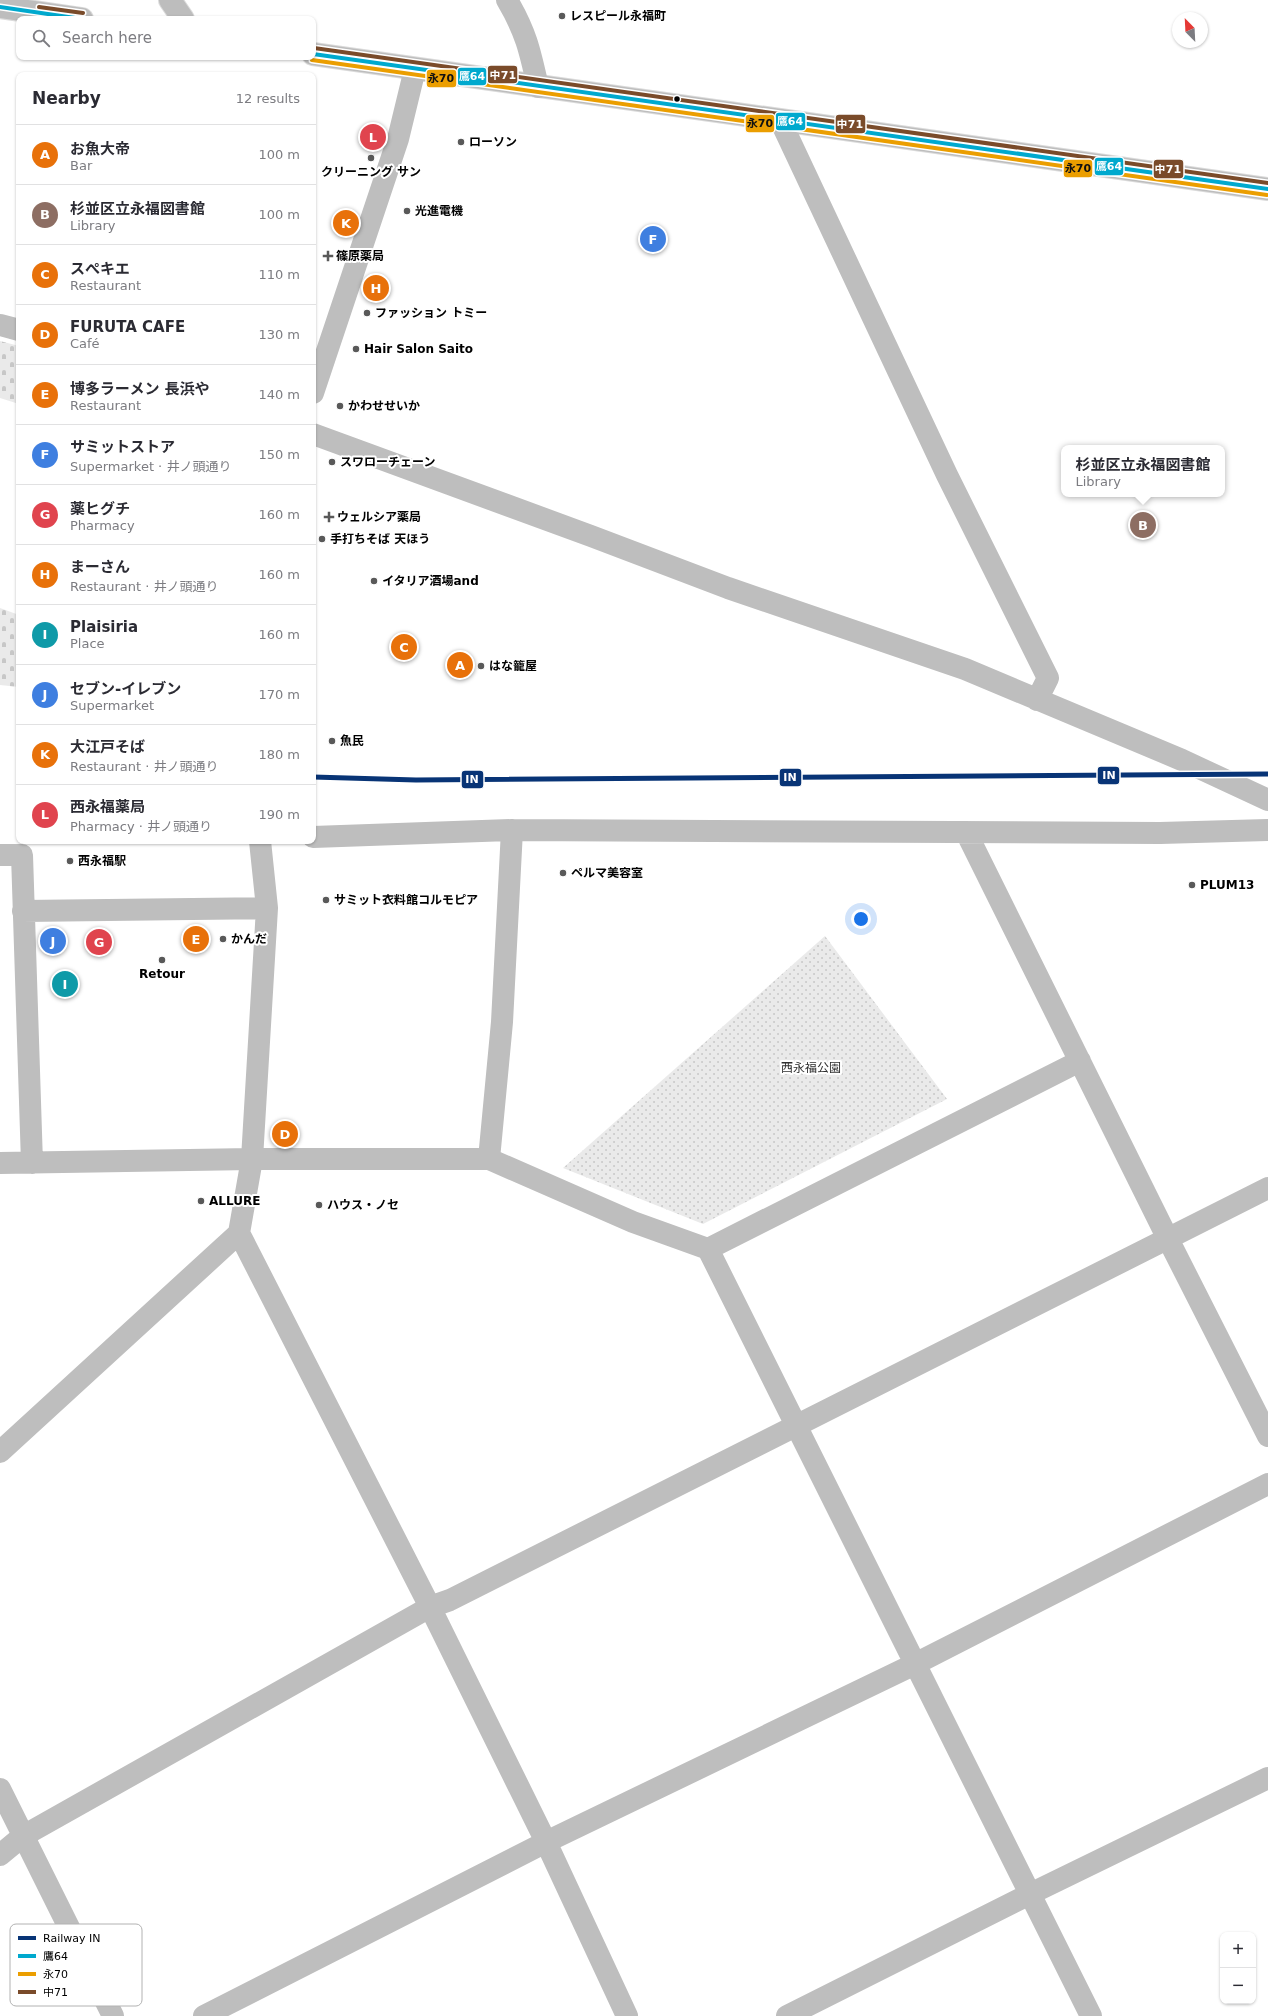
<!DOCTYPE html>
<html lang="en">
<head>
<meta charset="utf-8">
<style>
  :root { --surface:#fff; --page:#f7f7f7; --text:#2b2b33; --muted:#7c7c81; --line:#e1e1e2; --accent:#7c3aed }
  body { margin:0; font-family:"DejaVu Sans","Noto Sans JP",sans-serif; background:var(--page); color:var(--text) }
  .controls { position:absolute; right:12px; bottom:12px; display:grid; overflow:hidden; border-radius:8px; box-shadow:0 1px 3px #0004 }
  .controls button { width:36px; height:36px; display:grid; place-items:center; padding:0; border:0; border-bottom:1px solid var(--line); background:var(--surface); color:var(--text); font:20px sans-serif }
  .compass { position:absolute; left:1172px; top:12px; width:36px; height:36px; border-radius:50%; background:var(--surface); box-shadow:0 1px 3px #0004; rotate:336deg }
  .you { position:absolute; left:861px; top:919px; width:14px; height:14px; margin:-10px; border:3px solid #fff; border-radius:50%; background:#1a73e8; box-shadow:0 0 0 6px #1a73e833 }
  .badge { display:grid; place-items:center; width:26px; height:26px; border-radius:50%; background:var(--accent); color:#fff; font-size:13px; font-weight:700 }
  .pin { position:absolute; translate:-50% -50%; border:2px solid #fff; box-shadow:0 1px 4px #0006 }
  .popup { position:absolute; left:1061px; top:445px; width:164px; height:52px; box-sizing:border-box; display:grid; place-content:center; border-radius:8px; background:var(--surface); filter:drop-shadow(0 1px 3px #0005); font-size:13px; white-space:nowrap; color:var(--muted) }
  .popup b { font-size:15px; color:var(--text) }
  .popup::after { content:''; position:absolute; left:50%; top:100%; margin-left:-8px; border:8px solid transparent; border-top-color:var(--surface) }
  .list { margin:0; padding:0; list-style:none }
  h2 { display:flex; justify-content:space-between; align-items:center; height:52px; margin:0; padding:0 16px; font-size:17px }
  h2 small { font-size:13px; font-weight:400; color:var(--muted) }
  .list li { display:grid; grid-template-columns:26px 1fr auto; gap:12px; align-items:center; box-sizing:border-box; height:60px; padding:0 16px; border-top:1px solid var(--line) }
  .list b { display:block; font-size:15px; white-space:nowrap }
  .list p { margin:0; font-size:13px; white-space:nowrap; color:var(--muted) }
  .list em { font-size:13px; font-style:normal; color:var(--muted) }
  .icon { flex:none; width:22px; height:22px; fill:none; stroke:currentColor; stroke-width:2; stroke-linecap:round; stroke-linejoin:round }
  .map { position:relative; flex:none; width:1268px; height:2016px; overflow:hidden }
  .search { position:absolute; background:var(--surface); box-shadow:0 1px 3px #0004; left:16px; top:16px; width:300px; height:44px; display:flex; align-items:center; gap:10px; box-sizing:border-box; padding:0 14px; border-radius:8px; color:var(--muted); font-size:15px }
  .panel { position:absolute; background:var(--surface); box-shadow:0 1px 3px #0004; left:16px; top:72px; width:300px; height:772px; border-radius:8px }
  .map>svg:first-child { display:block }
</style>
</head>
<body>
<div class="map">
<svg width="1268" height="2016" viewBox="0 0 1268 2016">
  <defs>
    <pattern id="grass-dots" width="8" height="8" patternUnits="userSpaceOnUse"><rect width="8" height="8" fill="#eaeaea"/><path d="M2 2h.1M6 6h.1" fill="none" stroke="#c7c7c7" stroke-width="1.8" stroke-linecap="round"/></pattern>
    <pattern id="cemetery-stones" width="16" height="16" patternUnits="userSpaceOnUse"><rect width="16" height="16" fill="#eaeaea"/><path d="M2 7V4a2 2 0 0 1 4 0v3zM10 15v-3a2 2 0 0 1 4 0v3z" fill="#c7c7c7"/></pattern>
  </defs>
  <rect width="100%" height="100%" fill="#fff"/>
  <path fill="url(#grass-dots)" d="M825 936 947 1099 703 1224 563 1168Z"/>
  <path fill="url(#cemetery-stones)" d="M0 341 19 346V404L0 398Z
    M0 608 19 615V687L0 685Z"/>
  <g fill="none" stroke-linecap="round" stroke-linejoin="round">
    <defs>
      <path id="major" d="M170 0 183 19
        M0 7 82 19
        M313 54 1268 189"/>
    </defs>
    <use href="#major" stroke="#dbdbdb" stroke-width="24"/>
    <path stroke="#bebebe" stroke-width="22" d="M507 0C526 32 530 51 538 87
      M780 120 947 475 1048 678 1037 700
      M0 325 19 330
      M313 393 398 139 415 69
      M313 434 591 536 728 588 965 669 1182 760 1268 800
      M966 832 1167 1237 1268 1436
      M313 837 512 830 1160 833 1268 830
      M260 841 267 908 252 1159 239 1233 430 1607 546 1842 627 2016
      M0 855H22L32 1163
      M23 911 267 908
      M489 1159 502 1022 512 830
      M0 1163 252 1159H489L633 1222 708 1249 1091 2016
      M708 1249 1080 1061
      M0 1452 239 1233
      M0 1789 113 2016
      M0 1855 23 1836 430 1607 450 1600 1268 1188
      M204 2016 546 1842 915 1664 1268 1484
      M787 2016 1030 1894 1268 1778"/>
    <use href="#major" stroke="#bdbdbd" stroke-width="22"/>
    <defs>
      <path id="bus-1" d="M0 7 82 19
        M313 54 1268 189"/>
      <path id="bus-2" d="M312 60 1267 195"/>
      <path id="bus-3" d="M39 7 83 13
        M314 48 1268 183"/>
    </defs>
    <use href="#bus-1" stroke="#fff" stroke-width="7"/>
    <use href="#bus-2" stroke="#fff" stroke-width="7"/>
    <use href="#bus-3" stroke="#fff" stroke-width="7"/>
    <use href="#bus-1" stroke="#00a9ce" stroke-width="4"/>
    <use href="#bus-2" stroke="#eb9e00" stroke-width="4"/>
    <use href="#bus-3" stroke="#7a4b2a" stroke-width="4"/>
    <defs>
      <path id="rail-1" d="M313 777 416 780 1268 774"/>
    </defs>
    <use href="#rail-1" stroke="#fff" stroke-width="8"/>
    <use href="#rail-1" stroke="#083476" stroke-width="5"/>
  </g>
  <g fill="#595959" stroke="#fff" stroke-width="1.5">
    <circle cx="562" cy="16" r="4"/>
    <circle cx="461" cy="142" r="4"/>
    <circle cx="371" cy="158" r="4"/>
    <circle cx="407" cy="211" r="4"/>
    <path d="M326 250h4v4h4v4h-4v4h-4v-4h-4v-4h4z"/>
    <circle cx="367" cy="313" r="4"/>
    <circle cx="356" cy="349" r="4"/>
    <circle cx="340" cy="406" r="4"/>
    <circle cx="332" cy="462" r="4"/>
    <path d="M327 511h4v4h4v4h-4v4h-4v-4h-4v-4h4z"/>
    <circle cx="322" cy="539" r="4"/>
    <circle cx="374" cy="581" r="4"/>
    <circle cx="481" cy="666" r="4"/>
    <circle cx="332" cy="741" r="4"/>
    <circle cx="70" cy="861" r="4"/>
    <circle cx="563" cy="873" r="4"/>
    <circle cx="1192" cy="885" r="4"/>
    <circle cx="326" cy="900" r="4"/>
    <circle cx="223" cy="939" r="4"/>
    <circle cx="162" cy="960" r="4"/>
    <circle cx="201" cy="1201" r="4"/>
    <circle cx="319" cy="1205" r="4"/>
  </g>
  <circle fill="#000" stroke="#fff" stroke-width="1.5" cx="677" cy="99" r="3.5"/>
  <g text-anchor="middle" stroke-width="4" stroke-linejoin="round" paint-order="stroke">
    <g font-size="12" font-weight="bold" fill="#000" stroke="#fff" text-anchor="start">
      <text x="570" y="20">レスピール永福町</text>
      <text x="469" y="146">ローソン</text>
      <text x="371" y="176" text-anchor="middle">クリーニング サン</text>
      <text x="415" y="215">光進電機</text>
      <text x="336" y="260">篠原薬局</text>
      <text x="375" y="317">ファッション トミー</text>
      <text x="364" y="353">Hair Salon Saito</text>
      <text x="348" y="410">かわせせいか</text>
      <text x="340" y="466">スワローチェーン</text>
      <text x="337" y="521">ウェルシア薬局</text>
      <text x="330" y="543">手打ちそば 天ほう</text>
      <text x="382" y="585">イタリア酒場and</text>
      <text x="489" y="670">はな籠屋</text>
      <text x="340" y="745">魚民</text>
      <text x="78" y="865">西永福駅</text>
      <text x="571" y="877">ペルマ美容室</text>
      <text x="1200" y="889">PLUM13</text>
      <text x="334" y="904">サミット衣料館コルモピア</text>
      <text x="231" y="943">かんだ</text>
      <text x="162" y="978" text-anchor="middle">Retour</text>
      <text x="209" y="1205">ALLURE</text>
      <text x="327" y="1209">ハウス・ノセ</text>
    </g>
    <g font-size="12" fill="#2f2f2f" stroke="#fff">
      <text x="811" y="1072">西永福公園</text>
    </g>
  </g>
  <rect x="10" y="1924" width="132" height="82" rx="6" fill="#fff" stroke="#b2b2b2" stroke-width="1"/>
  <rect x="18" y="1936" width="18" height="4" fill="#083476"/>
  <rect x="18" y="1954" width="18" height="4" fill="#00a9ce"/>
  <rect x="18" y="1972" width="18" height="4" fill="#eb9e00"/>
  <rect x="18" y="1990" width="18" height="4" fill="#7a4b2a"/>
  <g font-size="11" fill="#000">
    <text x="43" y="1942">Railway IN</text>
    <text x="43" y="1960">鷹64</text>
    <text x="43" y="1978">永70</text>
    <text x="43" y="1996">中71</text>
  </g>
  <g stroke="#fff" stroke-width="1.5">
    <rect x="487" y="65" width="31" height="19" rx="4" fill="#7a4b2a"/>
    <rect x="457" y="67" width="30" height="19" rx="4" fill="#00a9ce"/>
    <rect x="426" y="69" width="31" height="19" rx="4" fill="#eb9e00"/>
    <rect x="775" y="112" width="31" height="19" rx="4" fill="#00a9ce"/>
    <rect x="745" y="114" width="30" height="19" rx="4" fill="#eb9e00"/>
    <rect x="835" y="114" width="31" height="20" rx="4" fill="#7a4b2a"/>
    <rect x="1094" y="157" width="30" height="19" rx="4" fill="#00a9ce"/>
    <rect x="1063" y="159" width="30" height="19" rx="4" fill="#eb9e00"/>
    <rect x="1153" y="159" width="31" height="20" rx="4" fill="#7a4b2a"/>
    <rect x="1097" y="766" width="23" height="19" rx="4" fill="#083476"/>
    <rect x="779" y="768" width="23" height="19" rx="4" fill="#083476"/>
    <rect x="461" y="770" width="23" height="19" rx="4" fill="#083476"/>
  </g>
  <g font-size="11" text-anchor="middle" font-weight="bold" fill="#fff">
    <text x="503" y="79">中71</text>
    <text x="472" y="80">鷹64</text>
    <text x="790" y="125">鷹64</text>
    <text x="850" y="128">中71</text>
    <text x="1109" y="170">鷹64</text>
    <text x="1168" y="173">中71</text>
    <text x="1109" y="779">IN</text>
    <text x="790" y="781">IN</text>
    <text x="472" y="783">IN</text>
  </g>
  <g font-size="11" text-anchor="middle" font-weight="bold" fill="#111">
    <text x="441" y="82">永70</text>
    <text x="760" y="127">永70</text>
    <text x="1078" y="172">永70</text>
  </g>
</svg>
<div class="controls">
<button>+</button>
<button>−</button>
</div>
<svg class="compass" viewBox="-18 -18 36 36"><path d="M0-13l5 13h-10z" fill="#e53935"/><path d="M0 13l5-13h-10z" fill="#7c7c81"/></svg>
<div class="you"></div>
<div class="pin badge" style="left:460px;top:665px;background:#e8710a">A</div>
<div class="pin badge" style="left:1143px;top:525px;background:#8d6e63">B</div>
<div class="popup"><b>杉並区立永福図書館</b>Library</div>
<div class="pin badge" style="left:404px;top:647px;background:#e8710a">C</div>
<div class="pin badge" style="left:285px;top:1134px;background:#e8710a">D</div>
<div class="pin badge" style="left:196px;top:939px;background:#e8710a">E</div>
<div class="pin badge" style="left:653px;top:239px;background:#3f7fe0">F</div>
<div class="pin badge" style="left:99px;top:942px;background:#e0444e">G</div>
<div class="pin badge" style="left:376px;top:288px;background:#e8710a">H</div>
<div class="pin badge" style="left:65px;top:984px;background:#0f9aa8">I</div>
<div class="pin badge" style="left:53px;top:941px;background:#3f7fe0">J</div>
<div class="pin badge" style="left:346px;top:223px;background:#e8710a">K</div>
<div class="pin badge" style="left:373px;top:137px;background:#e0444e">L</div>
<div class="search"><svg class="icon" aria-label="search" viewBox="0 0 24 24"><circle cx="10" cy="10" r="6"/><path d="M15 15l6 6"/></svg>Search here</div>
<section class="panel">
<h2>Nearby<small>12 results</small></h2>
<ul class="list">
<li><span class="badge" style="background:#e8710a">A</span><div><b>お魚大帝</b><p>Bar</p></div><em>100 m</em></li>
<li><span class="badge" style="background:#8d6e63">B</span><div><b>杉並区立永福図書館</b><p>Library</p></div><em>100 m</em></li>
<li><span class="badge" style="background:#e8710a">C</span><div><b>スぺキエ</b><p>Restaurant</p></div><em>110 m</em></li>
<li><span class="badge" style="background:#e8710a">D</span><div><b>FURUTA CAFE</b><p>Café</p></div><em>130 m</em></li>
<li><span class="badge" style="background:#e8710a">E</span><div><b>博多ラーメン 長浜や</b><p>Restaurant</p></div><em>140 m</em></li>
<li><span class="badge" style="background:#3f7fe0">F</span><div><b>サミットストア</b><p>Supermarket · 井ノ頭通り</p></div><em>150 m</em></li>
<li><span class="badge" style="background:#e0444e">G</span><div><b>薬ヒグチ</b><p>Pharmacy</p></div><em>160 m</em></li>
<li><span class="badge" style="background:#e8710a">H</span><div><b>まーさん</b><p>Restaurant · 井ノ頭通り</p></div><em>160 m</em></li>
<li><span class="badge" style="background:#0f9aa8">I</span><div><b>Plaisiria</b><p>Place</p></div><em>160 m</em></li>
<li><span class="badge" style="background:#3f7fe0">J</span><div><b>セブン-イレブン</b><p>Supermarket</p></div><em>170 m</em></li>
<li><span class="badge" style="background:#e8710a">K</span><div><b>大江戸そば</b><p>Restaurant · 井ノ頭通り</p></div><em>180 m</em></li>
<li><span class="badge" style="background:#e0444e">L</span><div><b>西永福薬局</b><p>Pharmacy · 井ノ頭通り</p></div><em>190 m</em></li>
</ul>
</section>
</div>
</body>
</html>
